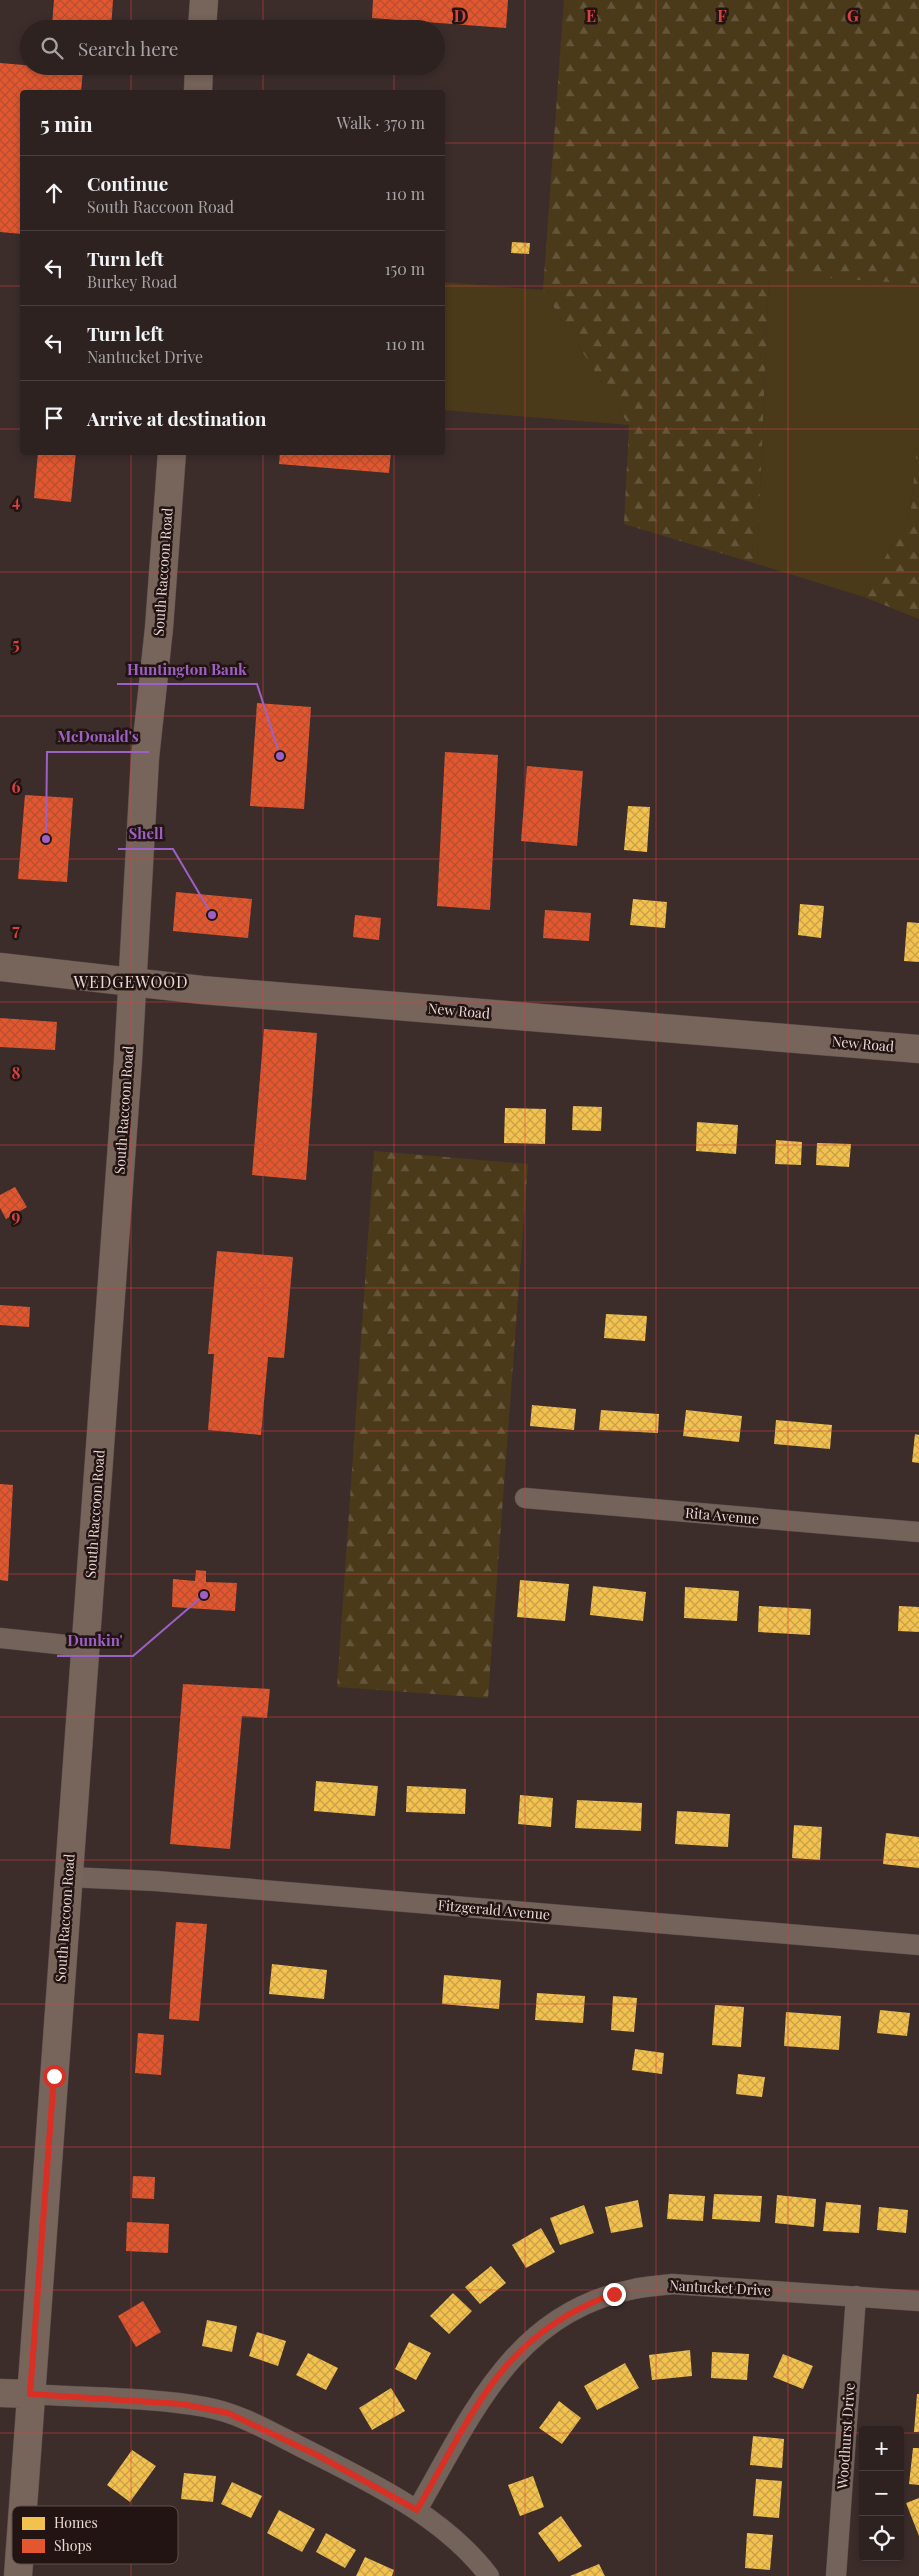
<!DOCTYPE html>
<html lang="en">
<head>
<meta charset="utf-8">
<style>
  :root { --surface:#2d2220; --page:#352a29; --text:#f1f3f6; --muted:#a7a4a5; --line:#483f3e }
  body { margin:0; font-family:"Playfair Display",serif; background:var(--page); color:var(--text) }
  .controls { position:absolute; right:15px; bottom:15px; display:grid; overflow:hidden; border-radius:5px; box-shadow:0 2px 8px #0003 }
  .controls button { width:45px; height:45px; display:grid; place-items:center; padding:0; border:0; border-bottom:1px solid var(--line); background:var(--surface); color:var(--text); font:25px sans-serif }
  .stop { position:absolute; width:15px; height:15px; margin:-11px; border:4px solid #d93025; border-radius:50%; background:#fff }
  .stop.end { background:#d93025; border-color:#fff; box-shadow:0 1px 5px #0008 }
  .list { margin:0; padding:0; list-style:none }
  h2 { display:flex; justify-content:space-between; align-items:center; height:65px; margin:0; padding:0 20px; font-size:21px }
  h2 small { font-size:16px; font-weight:400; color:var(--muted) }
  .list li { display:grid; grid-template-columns:32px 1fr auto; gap:15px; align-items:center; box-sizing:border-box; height:75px; padding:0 20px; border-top:1px solid var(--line) }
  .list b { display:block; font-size:19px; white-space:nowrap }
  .list p { margin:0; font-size:16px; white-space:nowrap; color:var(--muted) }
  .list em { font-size:16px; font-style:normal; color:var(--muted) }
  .icon { flex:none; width:28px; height:28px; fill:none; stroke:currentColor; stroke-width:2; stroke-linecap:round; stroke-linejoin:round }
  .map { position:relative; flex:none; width:919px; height:2576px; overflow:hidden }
  .search { position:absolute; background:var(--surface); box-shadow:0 2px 8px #0003; left:20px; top:20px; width:425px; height:55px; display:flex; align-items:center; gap:12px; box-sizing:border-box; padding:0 18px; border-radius:28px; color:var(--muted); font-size:19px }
  .panel { position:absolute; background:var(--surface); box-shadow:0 2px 8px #0003; left:20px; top:90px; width:425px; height:365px; border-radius:5px }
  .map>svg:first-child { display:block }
</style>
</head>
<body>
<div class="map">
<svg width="919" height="2576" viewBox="0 0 919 2576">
  <defs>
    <pattern id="forest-firs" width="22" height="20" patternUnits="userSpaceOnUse" patternTransform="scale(1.25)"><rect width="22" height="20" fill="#4a3a1a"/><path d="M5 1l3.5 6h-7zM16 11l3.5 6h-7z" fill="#64563a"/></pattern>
    <pattern id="homes-cross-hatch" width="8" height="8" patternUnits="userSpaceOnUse" patternTransform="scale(1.25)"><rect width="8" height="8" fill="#f2c14e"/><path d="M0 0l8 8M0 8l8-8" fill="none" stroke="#c7a14a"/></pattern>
    <pattern id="shops-cross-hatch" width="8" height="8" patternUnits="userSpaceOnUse" patternTransform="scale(1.25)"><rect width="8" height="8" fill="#e4572e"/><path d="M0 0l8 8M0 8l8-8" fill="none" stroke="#b55033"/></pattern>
  </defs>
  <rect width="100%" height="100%" fill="#3c2d2b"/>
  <path fill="#4a3a1a" d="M769 273 919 284V425L911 509 864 597 757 564Z
    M442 282 543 290 629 425 443 410Z"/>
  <path fill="url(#forest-firs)" d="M564 0H919V284L769 274 757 564 624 524 629 425 543 290Z
    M919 425V619L864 597 911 509Z
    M374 1151 528 1164 488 1698 337 1687Z"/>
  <path fill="url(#homes-cross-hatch)" d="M512 242 530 243 529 254 511 253Z
    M628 806 650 807 647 852 624 850Z
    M633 899 667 902 665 928 630 925Z
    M800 904 824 906 821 938 798 935Z
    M907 922 919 923V962L904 961Z
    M573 1106 602 1107 601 1131 572 1130Z
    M505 1108 546 1109 545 1144 504 1143Z
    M697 1122 738 1125 736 1154 696 1151Z
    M776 1140 802 1142 801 1165 775 1164Z
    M817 1143 851 1144 849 1167 816 1165Z
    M606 1314 647 1316 645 1341 604 1338Z
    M532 1405 576 1409 574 1430 530 1426Z
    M601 1410 659 1414 658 1433 599 1430Z
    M686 1410 742 1416 739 1442 683 1436Z
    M776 1420 832 1425 830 1449 774 1444Z
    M915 1434 919 1435V1463L912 1462Z
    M520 1580 569 1584 565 1621 517 1617Z
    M593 1586 646 1592 643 1621 590 1615Z
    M685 1587 739 1591 737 1621 684 1618Z
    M759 1606 811 1609 810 1635 758 1632Z
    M899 1606 919 1607V1632L898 1631Z
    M316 1781 378 1786 375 1816 314 1811Z
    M407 1786 466 1789 465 1814 406 1812Z
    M520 1795 553 1798 551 1827 518 1824Z
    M577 1800 642 1803 641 1831 575 1828Z
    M677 1811 730 1814 728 1847 675 1844Z
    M794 1825 822 1827 820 1860 792 1858Z
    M886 1833 919 1837V1868L883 1864Z
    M272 1964 327 1970 324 1999 269 1994Z
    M444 1975 501 1980 499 2009 442 2004Z
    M537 1993 585 1996 583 2023 535 2020Z
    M613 1996 637 1998 634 2032 611 2030Z
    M715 2005 744 2007 741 2047 712 2045Z
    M880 2010 910 2013 907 2036 877 2033Z
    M786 2012 841 2016 839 2050 784 2046Z
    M635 2049 664 2053 662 2074 632 2070Z
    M738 2074 765 2077 762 2097 736 2094Z
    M669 2194 705 2196 703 2221 667 2219Z
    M714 2194 762 2196 760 2222 712 2219Z
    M777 2195 816 2199 814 2227 775 2223Z
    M638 2200 643 2227 611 2233 605 2207Z
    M826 2202 861 2205 859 2233 823 2231Z
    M584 2205 594 2233 560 2245 550 2218Z
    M879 2207 908 2210 906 2233 877 2230Z
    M541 2228 555 2252 526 2268 512 2245Z
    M491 2266 506 2283 480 2304 465 2287Z
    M453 2293 472 2311 449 2334 430 2316Z
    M207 2320 237 2326 232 2352 202 2346Z
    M257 2332 286 2341 278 2366 249 2356Z
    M409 2342 431 2353 416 2380 395 2369Z
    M690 2350 692 2376 652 2380 649 2355Z
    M712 2352 749 2354 747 2380 711 2378Z
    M308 2353 338 2368 326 2390 296 2375Z
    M783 2354 813 2366 803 2389 773 2377Z
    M625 2363 639 2388 597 2410 584 2386Z
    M391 2388 405 2411 372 2430 359 2408Z
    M917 2394H919V2432H914Z
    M559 2401 581 2418 562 2444 539 2428Z
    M753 2436 784 2439 782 2468 750 2465Z
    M913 2448H919V2485L909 2484Z
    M132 2450 156 2466 130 2502 107 2485Z
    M184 2473 216 2476 213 2502 181 2499Z
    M533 2476 544 2507 520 2516 508 2485Z
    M756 2479 782 2481 779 2518 753 2516Z
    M232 2482 262 2496 251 2518 221 2504Z
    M919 2498V2536L906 2503Z
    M279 2510 315 2529 302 2552 267 2533Z
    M561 2516 582 2546 559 2562 538 2533Z
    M106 2522 133 2524 129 2564 102 2561Z
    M326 2533 356 2550 345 2568 316 2552Z
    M747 2533 773 2535 770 2570 745 2568Z
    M365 2557 394 2570 392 2576H356Z
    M599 2564 605 2576H570Z"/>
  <path fill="url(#shops-cross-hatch)" d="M54 0H113L111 29 52 25Z
    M373 0H508L506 28 372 18Z
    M0 63 83 70 81 92H22V234L0 232Z
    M38 452H76L71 502 34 498Z
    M280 452H391L389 473 279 464Z
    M257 703 311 707 304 809 250 806Z
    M445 752 498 755 490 910 437 906Z
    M527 766 583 771 577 846 521 841Z
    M25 795 73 798 67 882 18 879Z
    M176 892 252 899 248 938 173 931Z
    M545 910 591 913 589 941 543 938Z
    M355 915 381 918 379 940 353 937Z
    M0 1018 57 1022 55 1050 0 1047Z
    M264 1029 317 1033 306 1180 252 1175Z
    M15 1187 27 1207 6 1219 0 1208V1195Z
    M217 1251 293 1257 284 1358 268 1357 261 1435 208 1430 214 1354H208Z
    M0 1305 30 1307 29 1327 0 1325Z
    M0 1484 13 1485 8 1581 0 1580Z
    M196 1570 206 1571V1582L237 1583 235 1611 172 1607 173 1579 195 1581Z
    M183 1684 270 1689 267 1718 242 1716 230 1849 170 1844Z
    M176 1922 207 1924 199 2021 169 2019Z
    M138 2033 164 2035 161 2075 135 2073Z
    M133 2176 155 2177 154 2199 132 2198Z
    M127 2222 169 2224 168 2253 126 2251Z
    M143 2301 161 2332 136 2347 118 2316Z"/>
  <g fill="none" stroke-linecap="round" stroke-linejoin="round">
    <defs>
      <path id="street" d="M525 1498 919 1532
        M0 1638 85 1647
        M68 1877 156 1881 919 1945
        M30 2394C86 2398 151 2397 205 2407 239 2413 269 2431 299 2446 366 2480 443 2515 489 2576
        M417 2510C472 2415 514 2312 634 2289 646 2286 659 2286 672 2284L919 2301
        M836 2576 856 2296"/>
      <path id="secondary" d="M202 29 204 0
        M198 92 199 66
        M0 967 202 990 919 1049
        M0 2393 30 2394
        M18 2576 128 1061 145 758 159 628 172 452"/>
    </defs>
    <use href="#street" stroke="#564948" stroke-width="21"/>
    <use href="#secondary" stroke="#564948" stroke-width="29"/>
    <use href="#street" stroke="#73635a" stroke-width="20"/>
    <use href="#secondary" stroke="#77645b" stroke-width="28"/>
  </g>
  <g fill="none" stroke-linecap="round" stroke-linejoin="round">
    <path stroke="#d93025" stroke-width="6" d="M54 2076 30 2394 182 2404 228 2413 319 2456 417 2510C472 2415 502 2333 614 2294"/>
  </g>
  <path fill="none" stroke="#d94242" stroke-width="1" stroke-opacity="0.55" d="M131 0V29M263 0V29M394 0V29M525 0V2576M656 0V2576M788 0V2576M131 66V92M263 66V92M394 66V92M0 143H22M442 143H919M0 286H22M442 286H919M0 429H22M442 429H919M131 452V2576M263 452V2576M394 452V2576M0 572H919M0 716H919M0 859H919M0 1002H919M0 1145H919M0 1288H919M0 1431H919M0 1574H919M0 1717H919M0 1860H919M0 2004H919M0 2147H919M0 2290H919M0 2433H863M900 2433H919"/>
  <g text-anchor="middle" stroke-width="5" stroke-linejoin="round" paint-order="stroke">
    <g font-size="14" fill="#ecd8d4" stroke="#221412">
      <text transform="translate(163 572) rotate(-86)" y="5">South Raccoon Road</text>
      <text transform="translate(459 1011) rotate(5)" y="5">New Road</text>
      <text transform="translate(863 1044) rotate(5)" y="5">New Road</text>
      <text transform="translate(124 1110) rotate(-86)" y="5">South Raccoon Road</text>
      <text transform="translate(95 1514) rotate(-86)" y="5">South Raccoon Road</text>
      <text transform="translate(722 1516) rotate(5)" y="5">Rita Avenue</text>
      <text transform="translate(494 1910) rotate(5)" y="5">Fitzgerald Avenue</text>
      <text transform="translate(65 1918) rotate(-86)" y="5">South Raccoon Road</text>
      <text transform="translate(720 2288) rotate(3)" y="5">Nantucket Drive</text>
      <text transform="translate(846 2436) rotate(-86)" y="5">Woodhurst Drive</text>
    </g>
    <g font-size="16" letter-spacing="1" fill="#ecd8d4" stroke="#221412">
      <text x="131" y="988">WEDGEWOOD</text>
    </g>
  </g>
  <rect x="12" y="2506" width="166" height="58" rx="8" fill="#221412" stroke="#5f4f4c" stroke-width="1"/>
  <rect x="22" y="2517" width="23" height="13" fill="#f2c14e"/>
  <rect x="22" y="2539" width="23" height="14" fill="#e4572e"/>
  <g font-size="14" fill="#ecd8d4">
    <text x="54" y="2528">Homes</text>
    <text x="54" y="2551">Shops</text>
  </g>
  <g font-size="16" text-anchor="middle" font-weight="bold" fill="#d94242" stroke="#221412" stroke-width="5" stroke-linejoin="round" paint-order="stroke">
    <text x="460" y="22">D</text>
    <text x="591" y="22">E</text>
    <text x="722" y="22">F</text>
    <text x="853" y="22">G</text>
    <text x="16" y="507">4</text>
    <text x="16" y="650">5</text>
    <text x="16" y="793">6</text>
    <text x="16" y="936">7</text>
    <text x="16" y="1079">8</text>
    <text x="16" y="1222">9</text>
  </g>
  <path fill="none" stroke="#9d60c5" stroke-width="2" d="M280 756L257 684H117M46 839L47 752H149M212 915L173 849H118M204 1595L133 1656H57"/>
  <g fill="#9d60c5" stroke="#221412" stroke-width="2">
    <circle cx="280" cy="756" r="5"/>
    <circle cx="46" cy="839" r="5"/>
    <circle cx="212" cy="915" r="5"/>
    <circle cx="204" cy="1595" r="5"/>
  </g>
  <g font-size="15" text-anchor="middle" font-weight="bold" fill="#9d60c5" stroke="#221412" stroke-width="5" stroke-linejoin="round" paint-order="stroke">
    <text x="187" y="675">Huntington Bank</text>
    <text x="98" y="742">McDonald's</text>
    <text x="146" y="839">Shell</text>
    <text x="95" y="1646">Dunkin'</text>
  </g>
</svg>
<div class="controls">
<button>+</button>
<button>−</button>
<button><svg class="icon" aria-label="locate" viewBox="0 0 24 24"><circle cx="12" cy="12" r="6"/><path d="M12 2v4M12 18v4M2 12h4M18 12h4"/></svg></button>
</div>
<div class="stop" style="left:54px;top:2076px"></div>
<div class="stop end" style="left:614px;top:2294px"></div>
<div class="search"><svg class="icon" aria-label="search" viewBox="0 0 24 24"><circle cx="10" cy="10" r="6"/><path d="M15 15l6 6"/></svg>Search here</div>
<section class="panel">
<h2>5 min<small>Walk · 370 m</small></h2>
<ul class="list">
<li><svg class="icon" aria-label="ahead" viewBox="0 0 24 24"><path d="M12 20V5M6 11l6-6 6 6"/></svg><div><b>Continue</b><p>South Raccoon Road</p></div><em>110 m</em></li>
<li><svg class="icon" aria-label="left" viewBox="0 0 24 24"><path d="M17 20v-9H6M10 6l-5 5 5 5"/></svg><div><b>Turn left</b><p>Burkey Road</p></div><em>150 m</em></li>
<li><svg class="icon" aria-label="left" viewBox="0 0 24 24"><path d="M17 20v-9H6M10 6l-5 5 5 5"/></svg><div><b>Turn left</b><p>Nantucket Drive</p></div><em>110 m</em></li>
<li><svg class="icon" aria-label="arrive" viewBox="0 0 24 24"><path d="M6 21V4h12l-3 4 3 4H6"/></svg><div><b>Arrive at destination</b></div></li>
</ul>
</section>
</div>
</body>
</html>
